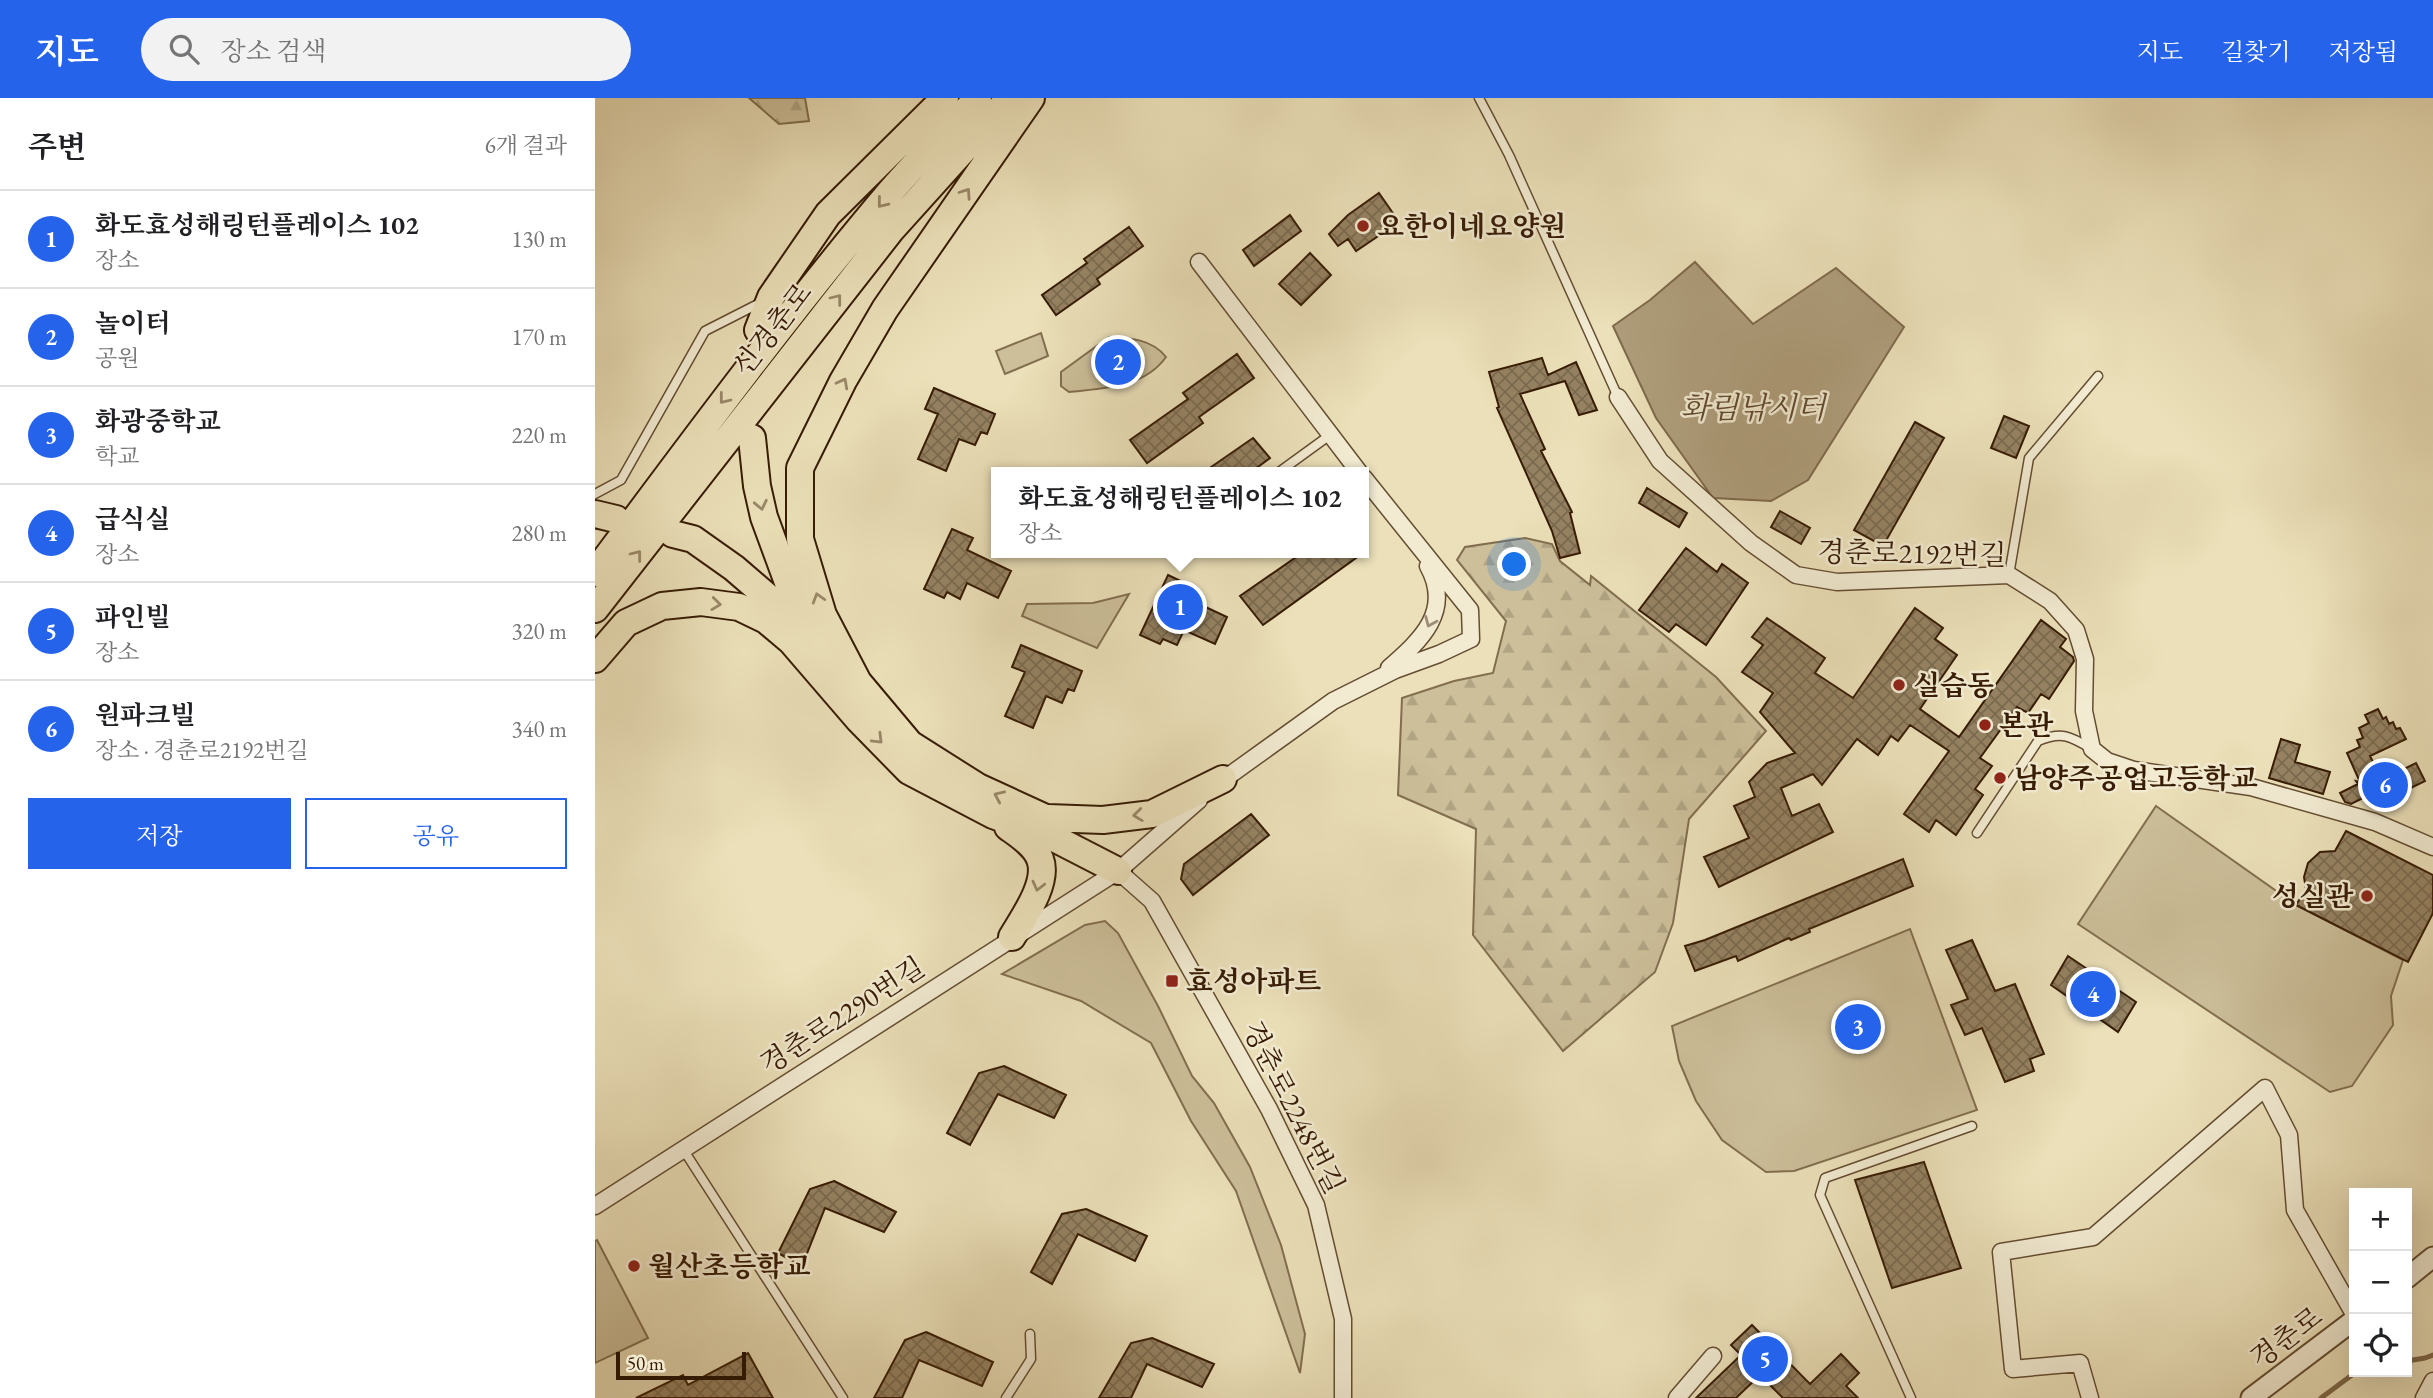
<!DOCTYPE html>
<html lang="ko">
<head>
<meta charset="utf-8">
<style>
  :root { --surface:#fff; --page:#f2f2f2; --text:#202124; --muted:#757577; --line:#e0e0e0; --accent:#2563eb }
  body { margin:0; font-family:"EB Garamond","Noto Serif KR",serif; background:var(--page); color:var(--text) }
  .controls { position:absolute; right:21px; bottom:21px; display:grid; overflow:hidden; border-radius:0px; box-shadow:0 7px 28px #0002 }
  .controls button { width:63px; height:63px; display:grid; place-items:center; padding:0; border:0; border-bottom:2px solid var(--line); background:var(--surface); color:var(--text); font:35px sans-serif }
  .scale { position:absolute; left:21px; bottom:18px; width:130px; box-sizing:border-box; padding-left:7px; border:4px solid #371c04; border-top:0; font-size:19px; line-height:24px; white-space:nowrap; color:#371c04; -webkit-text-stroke:5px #f2ebd2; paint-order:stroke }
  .you { position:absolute; left:920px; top:467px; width:24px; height:24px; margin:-18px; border:5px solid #fff; border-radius:50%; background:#1a73e8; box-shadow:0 0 0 10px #1a73e833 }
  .badge { display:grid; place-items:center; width:46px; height:46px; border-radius:50%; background:var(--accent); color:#fff; font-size:23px; font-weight:700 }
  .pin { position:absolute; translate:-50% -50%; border:4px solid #fff; box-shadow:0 2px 7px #0006 }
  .popup { position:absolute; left:396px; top:369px; width:378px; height:91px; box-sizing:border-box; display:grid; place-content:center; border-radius:0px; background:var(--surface); filter:drop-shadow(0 2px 5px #0005); font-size:23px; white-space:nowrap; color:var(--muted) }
  .popup b { font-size:26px; color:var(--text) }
  .popup::after { content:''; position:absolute; left:50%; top:100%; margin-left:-14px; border:14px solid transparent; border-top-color:var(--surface) }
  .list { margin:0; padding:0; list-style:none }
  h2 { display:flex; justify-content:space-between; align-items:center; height:91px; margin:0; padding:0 28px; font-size:30px }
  h2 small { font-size:23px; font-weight:400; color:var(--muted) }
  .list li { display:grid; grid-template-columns:46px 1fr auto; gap:21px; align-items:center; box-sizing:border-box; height:98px; padding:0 28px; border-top:2px solid var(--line) }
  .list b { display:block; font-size:26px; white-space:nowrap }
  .list p { margin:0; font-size:23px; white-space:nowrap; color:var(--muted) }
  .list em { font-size:23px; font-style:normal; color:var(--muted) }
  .actions { display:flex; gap:14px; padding:21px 28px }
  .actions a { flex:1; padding:16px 0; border:2px solid var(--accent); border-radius:0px; text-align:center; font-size:24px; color:var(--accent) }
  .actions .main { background:var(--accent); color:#fff }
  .icon { flex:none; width:38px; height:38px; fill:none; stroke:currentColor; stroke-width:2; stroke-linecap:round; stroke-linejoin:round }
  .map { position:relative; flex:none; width:1838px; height:1300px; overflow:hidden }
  header { display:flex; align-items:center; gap:42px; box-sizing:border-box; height:98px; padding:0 35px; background:var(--accent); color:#fff }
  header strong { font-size:33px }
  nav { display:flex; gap:38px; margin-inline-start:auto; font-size:24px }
  .search { width:490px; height:63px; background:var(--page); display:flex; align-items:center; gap:18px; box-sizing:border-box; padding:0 24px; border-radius:38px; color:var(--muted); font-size:26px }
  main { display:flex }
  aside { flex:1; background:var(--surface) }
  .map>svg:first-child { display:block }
</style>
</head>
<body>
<header>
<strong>지도</strong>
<div class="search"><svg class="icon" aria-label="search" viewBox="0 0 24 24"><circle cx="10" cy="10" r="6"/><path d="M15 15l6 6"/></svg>장소 검색</div>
<nav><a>지도</a><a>길찾기</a><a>저장됨</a></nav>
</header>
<main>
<aside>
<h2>주변<small>6개 결과</small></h2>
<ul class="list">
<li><span class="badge">1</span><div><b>화도효성해링턴플레이스 102</b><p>장소</p></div><em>130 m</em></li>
<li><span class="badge">2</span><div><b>놀이터</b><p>공원</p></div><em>170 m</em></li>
<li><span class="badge">3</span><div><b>화광중학교</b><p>학교</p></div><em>220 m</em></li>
<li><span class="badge">4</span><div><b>급식실</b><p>장소</p></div><em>280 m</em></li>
<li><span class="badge">5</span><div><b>파인빌</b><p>장소</p></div><em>320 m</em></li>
<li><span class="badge">6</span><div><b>원파크빌</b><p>장소 · 경춘로2192번길</p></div><em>340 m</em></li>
</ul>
<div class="actions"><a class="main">저장</a><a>공유</a></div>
</aside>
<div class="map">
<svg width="1838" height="1300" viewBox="0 0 1838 1300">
  <defs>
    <pattern id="forest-firs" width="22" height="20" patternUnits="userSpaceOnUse" patternTransform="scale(1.75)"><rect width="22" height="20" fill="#ccbf9a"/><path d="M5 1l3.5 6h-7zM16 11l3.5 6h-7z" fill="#b0a483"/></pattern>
    <pattern id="building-cross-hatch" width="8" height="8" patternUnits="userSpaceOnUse" patternTransform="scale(1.75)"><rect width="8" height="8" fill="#958262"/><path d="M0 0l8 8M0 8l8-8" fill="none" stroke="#7a6a4f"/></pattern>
  </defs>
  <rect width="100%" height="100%" fill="#ebe0b9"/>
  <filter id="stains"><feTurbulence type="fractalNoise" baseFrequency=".00286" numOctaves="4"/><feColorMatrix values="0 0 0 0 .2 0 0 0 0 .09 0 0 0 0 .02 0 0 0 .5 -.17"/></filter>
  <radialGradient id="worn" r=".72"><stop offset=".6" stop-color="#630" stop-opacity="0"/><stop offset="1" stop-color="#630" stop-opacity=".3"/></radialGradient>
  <path fill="url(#forest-firs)" stroke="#826e4f" stroke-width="2" d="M154 0H210L214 23 184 26Z
    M930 440 957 446 965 463 995 487 996 478 1121 579 1171 633 1094 721 1078 825 1060 874 968 953 878 837 881 731 803 697 807 600 859 583 898 575 911 523 862 462 870 449Z"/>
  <path fill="#ccbf9a" stroke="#826e4f" stroke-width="2" d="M446 235 453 258 410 276 401 253Z
    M514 239C535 240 557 241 571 259 549 290 509 290 474 294L466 288V274Z
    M534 496 502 550 427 518 432 506 498 505Z
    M1561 708 1701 807 1808 862 1796 898 1798 927 1757 988 1735 994 1483 826Z
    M510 823 523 835 563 908 597 978 619 1005 655 1069 686 1147 710 1236 705 1275 641 1093 596 1023 556 945 486 903 407 876 490 827Z
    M1315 831 1382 1012 1199 1073 1171 1074 1127 1042 1101 1003 1084 963 1077 928Z
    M2 1142 53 1240 0 1265V1143Z"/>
  <path fill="#ae9d7b" stroke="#7e694b" stroke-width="2" d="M1100 164 1158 226 1241 170 1309 229 1213 382 1176 403 1118 400 1061 320 1018 228 1055 202Z"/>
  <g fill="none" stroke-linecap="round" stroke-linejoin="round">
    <path stroke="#7e694b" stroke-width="5" d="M1812 1263 1830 1260 1838 1257
      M1726 1300 1761 1274"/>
  </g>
  <path fill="url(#building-cross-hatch)" stroke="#371c04" stroke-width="2" d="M784 95 804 124 761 153 753 141 743 148 734 136 753 117Z
    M695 117 706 133 659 168 648 152Z
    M534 129 548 148 502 181 505 186 461 217 447 197 492 165 489 161Z
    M715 155 736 177 706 207 684 186Z
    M642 256 659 280 604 319 608 325 552 365 535 342 593 301 588 295Z
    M947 260 953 277 981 264 1002 312 984 317 970 283 925 296 950 351 946 353 977 414 975 415 985 455 965 460 957 433 902 310 904 309 894 274Z
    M339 290 400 316 392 336 386 334 380 347 364 341 351 373 323 361 343 316 330 311Z
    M1409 318 1434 328 1421 360 1396 350Z
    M1320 324 1349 340 1288 448 1259 432Z
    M658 340 675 360 656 374H609Z
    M1052 390 1092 415 1084 429 1044 405Z
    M1185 413 1215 430 1206 446 1176 429Z
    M357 431 378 440 372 452 416 473 403 500 372 485 365 501 352 494 349 500 329 491Z
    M1091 450 1122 474 1127 466 1153 485 1111 547 1081 526 1074 534 1044 512Z
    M707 455H768L668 527 645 498Z
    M573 477 594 487 589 499 632 519 620 546 589 532 582 547 568 541 565 546 545 537Z
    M1320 510 1348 530 1340 541 1362 557 1325 611 1364 639 1446 522 1471 541 1465 549 1478 559 1479 563 1454 601 1446 596 1433 615 1422 609 1385 660 1397 668 1380 691 1388 697 1361 737 1341 722 1334 734 1309 716 1354 653 1315 627 1303 643 1296 638 1283 657 1262 641 1227 687 1218 676 1186 690 1197 718 1224 706 1238 734 1124 789 1109 759 1154 740 1139 708 1160 699 1154 684 1172 665 1200 655 1165 614 1178 595 1147 574 1168 547 1157 539 1172 520 1230 560 1220 575 1258 600Z
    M426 547 487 573 479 593 473 591 467 605 451 598 438 630 410 618 430 574 417 569Z
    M1783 611 1788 621 1791 619 1794 626 1798 624 1801 631 1805 630 1811 641 1775 658 1787 682 1821 665 1830 683 1781 707 1778 702 1773 704 1770 699 1756 706 1750 704 1745 695 1763 686 1761 683 1765 684 1752 655 1765 649 1762 642 1768 640 1764 630 1774 625 1770 617Z
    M1686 641 1705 647 1700 664 1735 674 1728 696 1674 680Z
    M656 716 674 737 598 797 586 781 589 766Z
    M1751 733 1838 777V815L1813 864 1701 807 1711 791 1709 779 1713 765 1725 754 1740 753Z
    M1308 761 1318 788 1214 831 1215 834 1196 842 1194 840 1143 863 1141 858 1100 873 1090 848 1110 842Z
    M1377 842 1400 893 1420 886 1449 956 1435 961 1439 973 1410 984 1387 930 1370 937 1356 907 1373 901 1351 852Z
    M1473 858 1541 904 1523 934 1456 887Z
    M409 968 471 997 459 1020 403 996 375 1047 352 1035 384 975Z
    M1329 1064 1366 1170 1297 1190 1260 1082Z
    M239 1083 301 1114 289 1134 230 1110 207 1168 183 1155 215 1091Z
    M491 1111 552 1138 540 1163 483 1136 457 1186 436 1174 467 1116Z
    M1157 1227 1215 1286 1246 1256 1264 1275 1251 1288 1263 1300H1188L1165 1277 1141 1300H1101L1146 1257 1136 1247Z
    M331 1234 398 1264 387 1288 324 1262 307 1300H279L310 1242Z
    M557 1240 619 1266 607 1289 552 1266 536 1300H504L536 1245Z
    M153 1255 178 1300H41L88 1277 93 1287Z"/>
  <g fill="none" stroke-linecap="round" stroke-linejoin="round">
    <defs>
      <path id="service" d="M884 0 914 57 1023 299
        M684 374 735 337
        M0 396 26 382 110 233 167 204
        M1414 477 1434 360 1503 278
        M1382 735 1443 643C1467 633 1475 638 1497 651
        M88 1051 248 1300
        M411 1300 436 1261 435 1236
        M1316 1300 1225 1097 1230 1080 1377 1028"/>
      <path id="minor" d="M604 164 764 374
        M1023 299 1065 363 1156 445 1201 477 1242 484 1414 477 1455 503 1481 532 1490 561 1489 613 1497 651 1512 663 1539 672 1656 689 1780 724 1838 749
        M794 570C826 542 858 513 833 468
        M621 687 738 603 800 572 844 556 876 541 875 512 769 380
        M523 773 557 803 674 1011 721 1107 748 1221V1300
        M0 1108 523 773 604 702
        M1082 1300 1118 1258
        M1495 1300 1485 1265 1418 1271 1406 1154 1498 1139 1670 990 1694 1037 1700 1112 1759 1216
        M1829 1300 1838 1283"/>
      <path id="tertiary" d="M1812 1180 1838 1159
        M1656 1300 1759 1222"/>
      <path id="trunk" d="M163 232 176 199 233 116 350 0
        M157 340 162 388 169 419 209 528
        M0 416 21 421
        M78 436 98 441 139 470 203 525 263 584 315 646 383 689 457 723
        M0 475C96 346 192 216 296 93 324 61 354 31 383 0
        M0 511 296 132 415 0
        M0 561 31 525 67 508 106 504 144 509 171 522 196 543 264 622 314 673 398 717 455 738 523 773
        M263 584 228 517 205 441V370L248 283 290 211 436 0
        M453 720 508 722 557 716 628 681
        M413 729C424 737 440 747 445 761 454 784 429 819 417 839"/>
    </defs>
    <use href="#service" stroke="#644d31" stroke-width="11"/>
    <use href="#minor" stroke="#644d31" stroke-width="19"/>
    <use href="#tertiary" stroke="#644d31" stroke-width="23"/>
    <use href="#trunk" stroke="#371c04" stroke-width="30"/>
    <use href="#service" stroke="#f2ebd2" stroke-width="8"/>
    <use href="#minor" stroke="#f2ebd2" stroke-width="16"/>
    <use href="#tertiary" stroke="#f2ebd2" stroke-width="19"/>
    <use href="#trunk" stroke="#ebe0b9" stroke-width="26"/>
  </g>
  <defs><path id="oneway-chevron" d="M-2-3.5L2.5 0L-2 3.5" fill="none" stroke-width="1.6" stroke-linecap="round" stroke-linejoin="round" transform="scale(1.75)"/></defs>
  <g stroke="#9a8868">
    <use href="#oneway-chevron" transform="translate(371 95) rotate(-56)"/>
    <use href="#oneway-chevron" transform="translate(287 105) rotate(129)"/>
    <use href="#oneway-chevron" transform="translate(242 201) rotate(-52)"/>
    <use href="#oneway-chevron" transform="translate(248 285) rotate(-62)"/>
    <use href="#oneway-chevron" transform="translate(129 301) rotate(128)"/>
    <use href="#oneway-chevron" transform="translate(166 407) rotate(78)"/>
    <use href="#oneway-chevron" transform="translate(42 457) rotate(-52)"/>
    <use href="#oneway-chevron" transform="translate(223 500) rotate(-107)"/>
    <use href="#oneway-chevron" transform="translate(121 506) rotate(7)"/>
    <use href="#oneway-chevron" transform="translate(283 641) rotate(45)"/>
    <use href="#oneway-chevron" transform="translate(404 698) rotate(-156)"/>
    <use href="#oneway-chevron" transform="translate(543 717) rotate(173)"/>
    <use href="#oneway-chevron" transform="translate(443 788) rotate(104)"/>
  </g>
  <use stroke="#9e8e75" href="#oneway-chevron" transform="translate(835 524) rotate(113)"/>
  <g fill="#8f2418" stroke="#f2ebd2" stroke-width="2.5">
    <circle cx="768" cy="128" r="7"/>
    <circle cx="1304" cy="587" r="7"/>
    <circle cx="1390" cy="627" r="7"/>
    <circle cx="1405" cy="680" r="7"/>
    <circle cx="1772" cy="798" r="7"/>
    <rect x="570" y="876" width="14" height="14" rx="3.5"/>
    <circle cx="39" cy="1168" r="7"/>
  </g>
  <g text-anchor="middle" stroke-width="5" stroke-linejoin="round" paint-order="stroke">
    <g font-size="28" font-weight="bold" fill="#371c04" stroke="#f2ebd2" text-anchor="start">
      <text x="782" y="138">요한이네요양원</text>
      <text x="1318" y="597">실습동</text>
      <text x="1404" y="637">본관</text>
      <text x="1419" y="690">남양주공업고등학교</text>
      <text x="1758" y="808" text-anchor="end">성실관</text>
      <text x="591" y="893">효성아파트</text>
      <text x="53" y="1178">월산초등학교</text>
    </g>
    <g font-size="28" fill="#371c04" stroke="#f2ebd2">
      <text transform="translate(177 231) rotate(-52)" y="10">신경춘로</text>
      <text transform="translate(1317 455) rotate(1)" y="10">경춘로2192번길</text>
      <text transform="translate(247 917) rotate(-33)" y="10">경춘로2290번길</text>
      <text transform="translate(699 1009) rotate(63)" y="10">경춘로2248번길</text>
      <text transform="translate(1691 1239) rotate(-37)" y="10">경춘로</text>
    </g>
    <g font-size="30" font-style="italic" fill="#61492e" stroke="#f2ebd2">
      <text x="1158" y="320">화림낚시터</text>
    </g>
  </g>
  <rect width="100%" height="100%" filter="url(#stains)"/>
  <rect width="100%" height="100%" fill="url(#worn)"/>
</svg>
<div class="controls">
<button>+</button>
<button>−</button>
<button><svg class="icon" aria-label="locate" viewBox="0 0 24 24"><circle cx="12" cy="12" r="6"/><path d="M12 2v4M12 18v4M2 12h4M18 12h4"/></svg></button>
</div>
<div class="scale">50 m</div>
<div class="you"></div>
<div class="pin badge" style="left:585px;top:509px">1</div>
<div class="popup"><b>화도효성해링턴플레이스 102</b>장소</div>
<div class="pin badge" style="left:523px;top:264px">2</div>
<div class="pin badge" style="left:1263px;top:929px">3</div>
<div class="pin badge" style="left:1498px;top:896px">4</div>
<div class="pin badge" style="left:1170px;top:1261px">5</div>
<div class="pin badge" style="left:1790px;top:687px">6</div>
</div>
</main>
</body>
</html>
